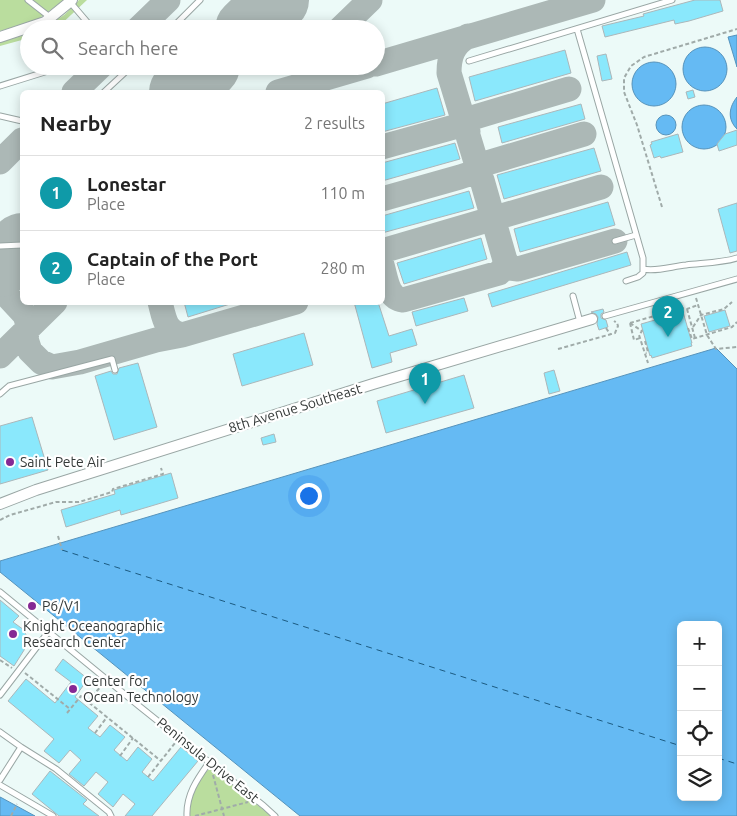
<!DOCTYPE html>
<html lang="en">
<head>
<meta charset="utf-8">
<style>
  :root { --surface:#fff; --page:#f2f2f2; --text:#222; --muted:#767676; --line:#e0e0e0; --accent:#0f766e }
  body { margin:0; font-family:Ubuntu,sans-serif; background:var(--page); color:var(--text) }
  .controls { position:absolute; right:15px; bottom:15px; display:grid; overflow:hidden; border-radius:8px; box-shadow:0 2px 12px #0003 }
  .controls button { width:45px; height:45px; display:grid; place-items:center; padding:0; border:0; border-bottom:1px solid var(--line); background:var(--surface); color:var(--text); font:25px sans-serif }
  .you { position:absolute; left:308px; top:495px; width:18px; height:18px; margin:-12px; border:4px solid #fff; border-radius:50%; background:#1a73e8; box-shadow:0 0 0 8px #1a73e833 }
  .badge { display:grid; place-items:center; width:32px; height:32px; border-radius:50%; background:var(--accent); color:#fff; font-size:16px; font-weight:700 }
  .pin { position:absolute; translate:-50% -41px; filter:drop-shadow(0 1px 2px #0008) }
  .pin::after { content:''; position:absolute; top:26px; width:18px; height:15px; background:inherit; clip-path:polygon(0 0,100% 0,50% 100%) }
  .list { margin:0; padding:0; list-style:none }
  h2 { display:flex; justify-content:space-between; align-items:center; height:65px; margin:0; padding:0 20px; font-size:21px }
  h2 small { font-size:16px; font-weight:400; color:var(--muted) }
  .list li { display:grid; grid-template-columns:32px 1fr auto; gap:15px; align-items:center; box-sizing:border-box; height:75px; padding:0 20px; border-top:1px solid var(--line) }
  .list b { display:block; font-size:19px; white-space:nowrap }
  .list p { margin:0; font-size:16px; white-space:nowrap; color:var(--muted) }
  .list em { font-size:16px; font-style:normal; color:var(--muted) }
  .icon { flex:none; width:28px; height:28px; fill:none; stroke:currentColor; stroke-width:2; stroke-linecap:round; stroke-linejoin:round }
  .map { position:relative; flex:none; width:737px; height:816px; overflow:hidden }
  .search { position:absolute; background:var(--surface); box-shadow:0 2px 12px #0003; left:20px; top:20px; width:365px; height:55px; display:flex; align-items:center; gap:12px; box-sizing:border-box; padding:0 18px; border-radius:28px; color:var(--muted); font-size:19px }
  .panel { position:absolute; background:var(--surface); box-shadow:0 2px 12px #0003; left:20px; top:90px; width:365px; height:215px; border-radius:8px }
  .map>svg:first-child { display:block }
</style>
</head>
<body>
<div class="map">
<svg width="737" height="816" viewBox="0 0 737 816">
  <rect width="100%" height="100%" fill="#ecfaf8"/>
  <path fill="#badd9e" d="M0 0H64L37 20 0 31Z
    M79 0H87L56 29H43L64 15Z
    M29 34V38L0 46V42Z
    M208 770H214L271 816H189C188 799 195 782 208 770Z"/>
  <path fill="#65baf3" stroke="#5693bb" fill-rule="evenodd" d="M737 35V67L728 37Z
    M683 69a22 22 0 1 1 44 0a22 22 0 1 1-44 0Z
    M632 84a22 22 0 1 1 44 0a22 22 0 1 1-44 0Z
    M737 97V129C727 119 729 107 737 97Z
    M682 127a22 22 0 1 1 44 0a22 22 0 1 1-44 0Z
    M656 125a10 10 0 1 1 20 0a10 10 0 1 1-20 0Z
    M716 348 737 369V816H300L0 572V561ZM681 625H718V797H681Z
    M0 797 2 798 35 816H0Z"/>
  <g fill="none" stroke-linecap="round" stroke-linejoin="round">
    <path stroke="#1c5b81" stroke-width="1" stroke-dasharray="6 5" stroke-linecap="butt" d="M62 550 681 746
      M718 758 737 764"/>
    <path stroke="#acb8b6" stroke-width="25" d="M138 29 168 0
      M340 29 370 0
      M468 36C453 45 449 56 449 73L476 162V167L473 172
      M376 64 593 0
      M184 89 197 84 207 87 204 78 210 66
      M74 92 101 66
      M278 92 367 66
      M454 127 475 117 569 89
      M382 147 454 127 461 126 468 132
      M0 162 22 140
      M469 174 478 175 482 180 505 260 510 268 518 269 615 241
      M382 199 460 177 469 174 487 163 584 134
      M382 251 601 187
      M382 265C386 278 387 298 403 300L499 273 505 266V260
      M0 270 7 259
      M0 288 25 315 28 325 26 339 30 351 41 362 52 367 80 362 156 340 182 335 296 302
      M160 302C164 317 165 332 182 335
      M0 356 55 302"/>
    <path stroke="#acb8b6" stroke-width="64" d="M247 29 277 0
      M181 92 208 66
      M0 265 22 245"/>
  </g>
  <path fill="#8ae8fc" stroke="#abb7ba" d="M695 0H720L723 11 689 21 675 24 674 20 605 37 602 26 644 16 643 14Z
    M565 50 571 73 475 101 469 77Z
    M606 54 612 79 602 81 597 56Z
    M437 88 445 115 382 132V104Z
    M693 90 695 97 688 99 686 92Z
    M581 104 585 119 502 143 498 127Z
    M737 130V145L719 151 717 144 725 134Z
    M678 134 683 152 661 158 660 156 654 158 650 145 652 144 651 142Z
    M455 143 460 159 382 181V163Z
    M594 148 601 171 504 199 497 175Z
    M469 191 474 208 382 233V216Z
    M608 202 615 225 520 252 514 229Z
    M737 203V251L730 253 718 209Z
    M481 238 487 259 404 284 397 263Z
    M627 252 631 265 492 307 488 294Z
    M464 298 468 311 416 326 412 312Z
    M184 302H229L230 304 188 317Z
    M354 302H378L389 336 412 329 417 345 390 353 392 362 372 368Z
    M603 309 604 312 601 314V318L606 320 608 327 599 330 597 324 598 317 596 314 591 312Z
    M725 310 730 326 709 332 704 316Z
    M683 312 692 343H691L692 346 652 358 651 355 650 356 641 324Z
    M304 333 313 365 242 386 233 354Z
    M138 363 157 427 114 440 95 376 111 371 113 374H117L119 368Z
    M554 370 560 391 549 394 544 373Z
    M464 375 474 408 386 433 377 401Z
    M32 417 48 470 0 484V426Z
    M274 434 276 442 263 445 261 438Z
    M171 473 178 498 121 515 120 510 66 527 61 510 115 494 114 490Z
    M0 600 19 616 13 622 24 630 27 637 26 647 14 666 0 656Z
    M63 659 88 679 75 697 98 716 88 728 100 737 110 725 125 737 114 750 127 761 138 747 152 759 142 772 153 781 181 747 198 761 152 816H125L135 804 123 794 113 807 98 794 108 782 96 772 84 786 69 774 81 760 70 750 59 763 44 751 54 739 8 701 26 679 55 703 71 682 55 670Z
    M50 771 87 800 83 804 99 816H59L32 794Z"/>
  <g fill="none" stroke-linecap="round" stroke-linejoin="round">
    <defs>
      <path id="lane" d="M28 0 51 18
        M70 2 88 23
        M171 29 200 0
        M577 29 643 258V273L638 277 626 281
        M469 61 672 0
        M0 86 64 66
        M104 92 132 66
        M0 116 22 121
        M615 241 636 235
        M0 246 22 245
        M643 269C657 272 673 266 686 265 703 263 721 263 737 258
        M573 296 580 322
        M605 316 737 279
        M0 394 9 386 112 359 115 370
        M0 592 139 706 264 806 275 816
        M0 695 49 631
        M0 732 21 747 0 780
        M21 747 56 769 109 812 111 816
        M0 785 53 816
        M187 816C186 794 198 778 210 761"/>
      <path id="street" d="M0 37 45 22 72 0
        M0 504 36 490 373 384 592 319"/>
    </defs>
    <use href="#lane" stroke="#99a6a4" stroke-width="7"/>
    <use href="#street" stroke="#99a6a4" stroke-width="12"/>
    <path stroke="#a0aba9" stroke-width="2" stroke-dasharray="4 2.5" stroke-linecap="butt" d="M662 207 637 125 624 92V78L631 66 644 57 737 29
      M696 298 707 335 716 349 737 347
      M687 309 695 338
      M630 323 682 308 687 309 698 305
      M630 323 642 331 639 335 648 363
      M630 323 634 340 640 338
      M693 327 701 315 724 309 732 302
      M606 328 610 334
      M688 328 692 339 732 327 737 322
      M645 341 648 352 646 353
      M558 349 615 333 618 326 617 323 614 321
      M0 520 10 515 56 502H79L112 492 113 489 163 474 161 468
      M58 536 62 550
      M0 660 12 668
      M25 673 70 709
      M88 701 103 684
      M67 713 81 696 161 761
      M95 733 107 717
      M120 756 133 738
      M213 775 224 816
      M148 777 175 743
      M11 816 17 804
      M195 816 248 802"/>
    <use href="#lane" stroke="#fff" stroke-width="5"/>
    <use href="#street" stroke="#fff" stroke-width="10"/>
  </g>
  <g fill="#852994" stroke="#fff" stroke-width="2">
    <circle cx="10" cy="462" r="5"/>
    <circle cx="32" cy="606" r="5"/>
    <circle cx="13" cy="634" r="5"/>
    <circle cx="73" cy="689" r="5"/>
  </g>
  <g text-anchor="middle" stroke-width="4.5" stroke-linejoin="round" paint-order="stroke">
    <g font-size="14" fill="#343938" stroke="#fff">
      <text transform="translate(295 408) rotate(-17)" y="5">8th Avenue Southeast</text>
      <text transform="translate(208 760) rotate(39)" y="5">Peninsula Drive East</text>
    </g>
    <g font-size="14" fill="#343938" stroke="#fff" text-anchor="start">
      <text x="20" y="467">Saint Pete Air</text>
      <text x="42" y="611">P6/V1</text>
      <text x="23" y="631">Knight Oceanographic<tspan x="23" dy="16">Research Center</tspan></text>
      <text x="83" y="686">Center for<tspan x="83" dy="16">Ocean Technology</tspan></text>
    </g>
  </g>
</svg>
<div class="controls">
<button>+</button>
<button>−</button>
<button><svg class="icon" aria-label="locate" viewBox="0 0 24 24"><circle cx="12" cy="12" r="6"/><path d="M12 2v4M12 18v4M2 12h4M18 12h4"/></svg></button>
<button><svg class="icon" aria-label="layers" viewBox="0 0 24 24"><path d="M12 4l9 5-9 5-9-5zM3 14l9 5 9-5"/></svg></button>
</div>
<div class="you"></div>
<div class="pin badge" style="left:425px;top:404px;background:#0f9aa8">1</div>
<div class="pin badge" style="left:668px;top:337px;background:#0f9aa8">2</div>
<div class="search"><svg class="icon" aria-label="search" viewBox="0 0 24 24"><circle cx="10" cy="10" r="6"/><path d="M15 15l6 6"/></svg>Search here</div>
<section class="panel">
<h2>Nearby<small>2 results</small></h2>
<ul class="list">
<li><span class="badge" style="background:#0f9aa8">1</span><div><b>Lonestar</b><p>Place</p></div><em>110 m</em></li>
<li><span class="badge" style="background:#0f9aa8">2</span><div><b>Captain of the Port</b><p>Place</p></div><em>280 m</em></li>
</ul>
</section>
</div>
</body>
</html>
